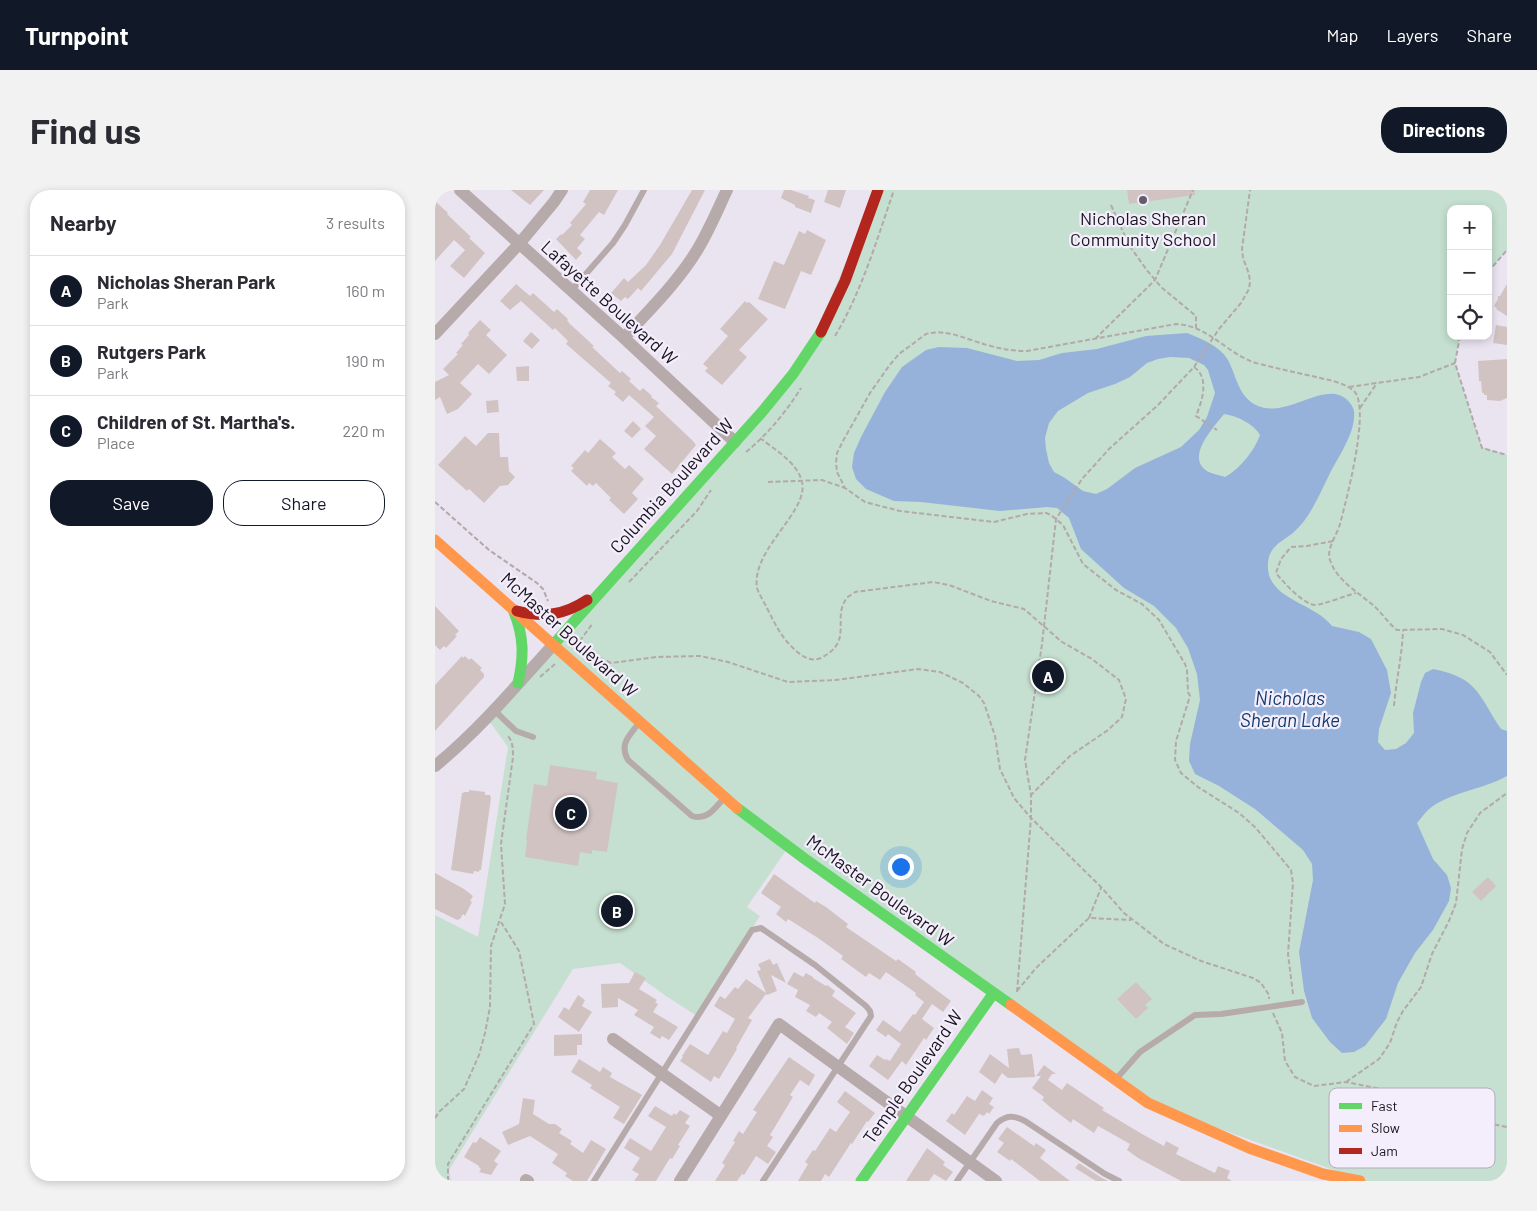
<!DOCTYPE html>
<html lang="en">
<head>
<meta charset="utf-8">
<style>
  :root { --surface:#fff; --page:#f2f2f3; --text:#2b2b33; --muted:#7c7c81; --line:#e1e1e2; --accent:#111827 }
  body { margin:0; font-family:Barlow,sans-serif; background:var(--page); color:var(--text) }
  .controls { position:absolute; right:15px; top:15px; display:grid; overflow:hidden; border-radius:10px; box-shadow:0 2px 8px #0003 }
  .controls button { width:45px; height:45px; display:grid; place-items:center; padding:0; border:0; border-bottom:1px solid var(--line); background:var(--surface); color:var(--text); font:25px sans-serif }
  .you { position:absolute; left:465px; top:676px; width:18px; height:18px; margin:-12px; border:4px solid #fff; border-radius:50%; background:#1a73e8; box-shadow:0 0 0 8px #1a73e833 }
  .badge { display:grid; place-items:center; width:32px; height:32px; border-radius:50%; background:var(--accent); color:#fff; font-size:16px; font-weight:700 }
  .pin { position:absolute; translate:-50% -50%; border:2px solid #fff; box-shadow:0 1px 5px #0006 }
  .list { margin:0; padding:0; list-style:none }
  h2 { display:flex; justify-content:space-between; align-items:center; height:65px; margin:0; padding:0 20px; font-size:21px }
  h2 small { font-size:16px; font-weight:400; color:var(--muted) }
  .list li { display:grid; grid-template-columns:32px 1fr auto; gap:15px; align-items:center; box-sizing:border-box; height:70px; padding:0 20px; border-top:1px solid var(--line) }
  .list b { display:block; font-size:19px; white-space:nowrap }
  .list p { margin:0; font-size:16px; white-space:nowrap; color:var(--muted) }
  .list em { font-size:16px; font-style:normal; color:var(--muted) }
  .actions { display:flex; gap:10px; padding:15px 20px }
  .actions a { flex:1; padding:11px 0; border:1px solid var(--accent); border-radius:20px; text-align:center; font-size:18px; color:var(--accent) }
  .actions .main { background:var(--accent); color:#fff }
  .icon { flex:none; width:28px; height:28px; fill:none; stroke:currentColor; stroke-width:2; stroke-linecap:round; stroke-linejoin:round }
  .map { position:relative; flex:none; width:1072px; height:991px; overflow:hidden; border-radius:20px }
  header { display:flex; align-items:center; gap:30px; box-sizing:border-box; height:70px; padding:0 25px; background:var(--accent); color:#fff }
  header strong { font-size:24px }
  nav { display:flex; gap:28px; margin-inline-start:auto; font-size:18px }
  .intro { display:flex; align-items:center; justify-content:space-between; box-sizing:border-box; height:120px; padding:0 30px }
  h1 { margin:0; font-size:35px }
  .button { padding:12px 22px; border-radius:20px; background:var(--accent); color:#fff; font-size:18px; font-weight:700 }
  main { display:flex; gap:30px; padding:0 30px }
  aside { flex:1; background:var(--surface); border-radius:20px; box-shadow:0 2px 8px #0003 }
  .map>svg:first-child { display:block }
</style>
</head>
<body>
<header>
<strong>Turnpoint</strong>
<nav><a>Map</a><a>Layers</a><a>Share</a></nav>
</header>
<div class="intro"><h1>Find us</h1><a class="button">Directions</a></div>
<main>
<aside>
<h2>Nearby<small>3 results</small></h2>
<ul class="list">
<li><span class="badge">A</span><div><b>Nicholas Sheran Park</b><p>Park</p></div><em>160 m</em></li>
<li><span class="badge">B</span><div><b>Rutgers Park</b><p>Park</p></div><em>190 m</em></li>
<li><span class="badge">C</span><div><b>Children of St. Martha's.</b><p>Place</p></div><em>220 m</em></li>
</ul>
<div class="actions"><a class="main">Save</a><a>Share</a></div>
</aside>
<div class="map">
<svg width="1072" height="991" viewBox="0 0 1072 991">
  <rect width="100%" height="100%" fill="#eae4f0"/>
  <path fill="#c5e0d0" d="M443 0H1072V60L1053 82V19H1016V146H1025L1020 173 1047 257 1072 265V991H929L713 913 354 656 312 717 325 726 262 826 231 806 185 773 138 779 14 980 16 991H0V725L43 747 73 557 52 528 369 168Z"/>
  <path fill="#97b2da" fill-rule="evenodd" d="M752 143C767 149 785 156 793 170 802 187 803 207 823 216 849 227 883 197 904 205 911 207 918 215 919 221 920 230 917 240 914 247 909 259 902 270 896 281 886 301 876 327 859 342 851 349 842 352 836 362 832 369 832 380 835 388 845 411 882 416 897 436L924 442 936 449 952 480 956 503 944 539 943 552 950 560 961 559 971 553 979 543 978 523 986 492 990 483 998 479C1044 488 1043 505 1066 539L1072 541V586C1049 599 1021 601 998 616 992 620 987 627 982 633L998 669 1012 685 1016 698 1014 711 998 740 980 763 963 793 951 829 930 856 919 862 907 863 895 852 877 828 869 801 864 762 878 690 877 674 868 660 820 619 784 596 760 584 754 571 755 554 765 510 762 484 753 458 741 438 719 416 689 398 646 359 634 328 622 318 612 317 565 321 486 312 459 311 431 299 421 289 417 277 419 263 426 247 450 202 467 177 491 160 504 157 532 158 582 171 604 170 627 163 662 159 711 146ZM735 167 754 168 769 175 773 180 780 203 772 227 764 240 746 257 700 278 672 299 661 304 648 301 630 288 619 282 614 273 611 259 610 248 614 233 623 221 653 203 680 194 695 187 712 173 723 169ZM789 224C802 226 819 234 825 245 820 260 804 280 790 287 785 285 777 284 772 281 750 267 779 237 789 224Z"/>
  <path fill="#d2c3c3" d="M76 0H109L95 15Z
    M155 0H183L169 25 164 22 145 45 150 49 142 58 147 63 141 70 121 49 126 44 127 45 137 35 135 33 151 14 148 12Z
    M257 0H270L237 64 206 101 203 98 193 109 190 107 186 111 176 103 189 88 193 92 211 75 225 55Z
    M349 0H356L374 6 373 8 380 10 376 23 360 17V15L346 8Z
    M393 0H411L405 18 389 12Z
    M692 0H760V5L694 14Z
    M0 11 13 23 12 24 36 47 34 48 50 63 29 88 15 76 30 60 19 50 0 71Z
    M372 40 391 50 376 85 366 81 350 119 323 109 339 71 349 75 364 41 370 44Z
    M81 94 95 106 98 103 119 122 122 119 133 129 132 130 135 134 159 156 157 157 185 183 187 181 196 189 194 191 205 201 208 198 217 206 216 207 224 213 221 216 258 251 261 255 237 284 209 259 221 246 210 236 219 227 194 205 188 212 179 204 181 202 173 196 176 193 131 154 133 151 120 138 118 140 86 111 75 120 65 111Z
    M1072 94V126L1061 119 1062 118 1059 116 1063 109V106H1065Z
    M310 111 312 113 314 112 333 129 304 160 312 167 287 195 270 181 273 178 268 174 293 146 285 139Z
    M45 130 56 140 51 145 72 165 54 184 43 174 25 193 37 204 23 219 12 224 5 207 0 210V192L14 185 8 179 23 164 21 163 28 155 26 154 34 145 33 143Z
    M1061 135 1072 137V155L1058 153Z
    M96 142 105 150 97 159 88 151Z
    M1072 169V208L1065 211 1052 210V205H1049V203H1047L1046 191H1044L1043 171Z
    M94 176V191H82L81 177Z
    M63 210 64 222 52 223 51 211Z
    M198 231 206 239 197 248 189 241Z
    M53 243H64L65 267H73L74 281 80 287 73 295 65 296 49 313 34 299 32 301 3 275 30 246 41 256Z
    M165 249 181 263 177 267 190 279 194 275 209 289 197 303 203 309 189 324 174 310 176 308 161 293 158 296 154 293 152 296 136 281 139 278 136 276 150 260 153 263Z
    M0 416 24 441 20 445 22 446 11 458 9 456 5 460 0 455Z
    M27 466 28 468 30 466 34 470 36 468 47 478 45 480 49 484V487L0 541V495Z
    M115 575 162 582 161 589 183 593 172 662 157 660V664L145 662 143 676 90 667 92 650H91L99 594 112 596Z
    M34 600 50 602V605H55L56 608 46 680H44V682L39 681 38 684 16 680 27 603H28L29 602H34Z
    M0 683 29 699 38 706 35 711 37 712 30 726 28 724 25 729 22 730 0 719Z
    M339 684 380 713 381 711 391 717 413 734 411 737 461 771 463 769 481 782 480 784 516 811 508 822 497 814 487 829 499 838 491 850 489 848 471 875 467 871 453 890 434 876 442 865 450 870 451 869 455 871 466 854 453 844 451 847 441 840 448 830 465 842 478 824 480 825 489 812 480 805 481 803 451 782 445 790 434 783 431 787 406 769 408 766 383 748 353 729 351 732 341 724 346 717 326 703Z
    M1053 687 1061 696 1046 711 1037 702Z
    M335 769 338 775 342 773 351 793 336 785 342 801 332 805 331 804 313 828 317 830 301 858 302 859 284 889 279 886 276 892 245 871 248 867 247 866 255 854 273 865 288 841 292 843 300 829 279 816 285 806 290 809 300 797 303 799 311 789 331 803 322 781 326 780 323 774Z
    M200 782 211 788 204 799 222 810 220 812 223 814 218 822 243 837 234 850 227 846 225 849 215 843 219 837 199 825 203 820 183 808V817L167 818 166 794 194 793Z
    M359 782 368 787 371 783 378 787V788L391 796 392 795 400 801 397 806 421 823 410 837 419 843 412 854 392 838 397 832 384 823 381 827 371 821 375 815 360 807 363 800 352 794Z
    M701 792 717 809 710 815 713 818 701 829 682 809Z
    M143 805 150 810 147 816 157 822 144 842 123 827 129 817 134 820Z
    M147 844V855H142V865L119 866V845Z
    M584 858 586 865 597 864 600 887 573 888 567 883 560 894 544 882 555 864 574 878 572 859Z
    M354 867 380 885 374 896 365 890 355 905 358 907 335 945 338 947 332 956 341 962 333 974 321 966 309 985 307 984 302 991H280L290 975 287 973 300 952 298 951 304 941 308 944 322 922 318 920Z
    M144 869 165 882 168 877 177 883 175 887 207 905 189 934 178 928 185 917 155 898 157 895 136 882Z
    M609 875 621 884H617L613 890 627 900 632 893 669 918 667 920 707 944 729 956 731 951 744 958 741 964 780 983 783 976 795 981 792 988 797 991H746L703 968 692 960 695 954 663 936 659 943 638 929 636 933 615 917 607 910 609 907 597 898 606 886H601Z
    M547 900 558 908 554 914 559 917 554 924 552 922 549 926 544 924 530 945 511 931 517 923 519 925 532 906 540 911Z
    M410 901 440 923 433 932 432 931 417 954 416 953 394 987 390 984 386 991H363L373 974 370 972 378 960 380 961 395 938 401 942 415 922 402 912Z
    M88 908 100 910 98 924 114 934H120L127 939 124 943 137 951 135 954 148 963 156 950 171 959 152 991H138L130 986 132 983 117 973 123 964 95 946 73 955 67 942 84 934Z
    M220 916 237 926 239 923 241 925 245 920 255 926 250 933 255 936 243 955 245 956 237 969 235 968 221 991H199L204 984 197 980 205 968 189 958 195 948 216 961 231 937 213 926Z
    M572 937 599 956 601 953 611 960 605 968 635 991H605L576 969 575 971 562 962 569 953 563 949Z
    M45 947 66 961 59 971 63 974 56 985 44 982 46 979 44 977V976L29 967 38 952 41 953Z
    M492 958 510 972 508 975 518 982 511 991 499 984 494 991H471Z
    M644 973 667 988 673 991H661L640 978Z"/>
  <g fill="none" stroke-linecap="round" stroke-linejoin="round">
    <path stroke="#b3a8aa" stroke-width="2" stroke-dasharray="5 2.5" stroke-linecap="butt" d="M676 15 694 55 711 79 726 97 761 126V138
      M1053 82 1072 60
      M400 146C427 101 442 49 459 0
      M1025 146 1020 173 1047 258 1072 265
      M660 149 720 90 758 0
      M759 177C775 188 767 211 761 226L782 240
      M914 197 984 187 1020 173
      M925 218 942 193
      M325 248C339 259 363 273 367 292 374 322 316 359 322 398 324 404 329 412 332 418 339 432 345 445 356 456 364 464 374 473 386 468 419 451 397 430 411 409 413 406 418 404 420 402L498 392 514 395 556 411 589 419 627 452 657 469 684 490 691 509 687 527 673 540 635 566 596 605
      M311 262C333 244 351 222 366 198
      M333 292 387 290 410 298
      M0 312 54 360 102 393 108 399 113 411
      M898 351 872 356 856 357 846 369 841 383C848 392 868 414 880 415 887 415 913 405 921 403
      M194 392 262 321 276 300
      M141 450 161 466 176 473 221 467 265 466 293 472 353 492 401 490 483 479 505 482 528 493 544 506 549 513 560 546 565 579 579 608 596 628 666 697 689 723 729 754 766 771 818 788 826 793 834 805V809
      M138 454 144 452 158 433
      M105 487 120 474
      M959 516C961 491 967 466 968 441
      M654 728 666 698
      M582 801 601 778 654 728 696 730
      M582 802 596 628V605L590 570 607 454 621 329 647 289 674 259 723 215 759 177 784 139 806 113 814 99 815 92 814 84 808 68 807 59 815 0
      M858 804 853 764 858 693 856 680 820 637 804 623 763 597 746 583 740 570 741 551 755 506 753 502 752 480 750 474 724 430 707 414 681 400 648 374 628 335 616 325 611 323 592 324 559 332 465 321 430 312 410 298 402 282 401 273 402 263 408 251 435 203 454 176 464 164 491 144C511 138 533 150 552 155 566 159 578 161 592 161L741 134C773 135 792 164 821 173 840 178 858 182 877 186 891 190 907 191 919 201 936 218 911 311 905 334 902 345 891 359 895 370 902 391 923 402 939 416 947 423 953 433 962 440L1007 439 1028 445 1055 462 1072 485
      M838 823 847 843 850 871 860 887 879 896 911 892 946 899 1001 923 1072 937
      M911 892 944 869 955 853 962 832 968 821 986 797 997 764 1014 731 1021 713 1027 659 1032 643 1045 623 1072 603
      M0 928 4 922 29 899 44 865 50 843 55 817 56 756 70 714 66 654 78 567C78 559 78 551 72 545
      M13 991V974L99 834 84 761 66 732"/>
    <path stroke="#b7aaaa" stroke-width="6" d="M136 101 178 53 190 35 209 0
      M59 520 81 541 98 547
      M204 533C194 546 184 554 193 570L257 626C272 631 280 618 289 608
      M682 888 705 862 760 825 786 824 867 812
      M159 991 317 740 326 738 380 775 431 816 435 821 436 826 328 991
      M522 991 562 933C572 925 578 925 590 931L670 984 684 991"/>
    <path stroke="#b7aaaa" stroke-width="12" d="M25 0 189 148 300 252
      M0 144 84 54 119 12 127 0
      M189 148C214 120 241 94 261 62 273 43 282 21 292 0
      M0 576C44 540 80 497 118 455
      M178 849 285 925
      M91 990 93 991
      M245 991 344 834 561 991"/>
    <path stroke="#63d668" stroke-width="11" d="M79 422C89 447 89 467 83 493
      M118 455 327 222 358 184 386 142
      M302 618 370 669 576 815
      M426 991 558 804"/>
    <path stroke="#ff974d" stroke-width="11" d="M0 350 302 618
      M576 815 713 913 814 958 888 984 925 991"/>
    <path stroke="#b3261e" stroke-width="11" d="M386 142 410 91 443 0
      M82 421C109 428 129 425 152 410"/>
  </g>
  <circle fill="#625d67" stroke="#f4edfc" stroke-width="2" cx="708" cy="10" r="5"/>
  <g text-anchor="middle" stroke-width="4.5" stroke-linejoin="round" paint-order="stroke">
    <g font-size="18" fill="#18141d" stroke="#f4edfc">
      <text x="708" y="35">Nicholas Sheran<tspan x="708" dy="21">Community School</tspan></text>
    </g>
    <g font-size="18" fill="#18141d" stroke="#f4edfc">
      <text transform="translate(174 113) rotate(42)" y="6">Lafayette Boulevard W</text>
      <text transform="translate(237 296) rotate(-48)" y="6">Columbia Boulevard W</text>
      <text transform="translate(134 445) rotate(42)" y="6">McMaster Boulevard W</text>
      <text transform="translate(445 701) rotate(36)" y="6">McMaster Boulevard W</text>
      <text transform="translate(478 887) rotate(-55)" y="6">Temple Boulevard W</text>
    </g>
    <g font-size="19" font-style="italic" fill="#103a6b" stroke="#f4edfc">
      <text x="855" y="515">Nicholas<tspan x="855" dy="22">Sheran Lake</tspan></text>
    </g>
  </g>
  <rect x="894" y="898" width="166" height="80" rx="8" fill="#f4edfc" stroke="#b2acb9" stroke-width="1"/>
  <rect x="904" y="913" width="23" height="6" fill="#63d668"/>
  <rect x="904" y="935" width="23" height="7" fill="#ff974d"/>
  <rect x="904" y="958" width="23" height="6" fill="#b3261e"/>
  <g font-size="14" fill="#18141d">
    <text x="936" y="921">Fast</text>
    <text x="936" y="943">Slow</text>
    <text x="936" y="966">Jam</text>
  </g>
</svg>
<div class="controls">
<button>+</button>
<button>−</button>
<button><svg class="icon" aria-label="locate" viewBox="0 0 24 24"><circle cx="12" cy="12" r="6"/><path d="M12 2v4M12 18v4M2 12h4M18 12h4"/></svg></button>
</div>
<div class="you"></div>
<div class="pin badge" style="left:613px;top:486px">A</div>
<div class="pin badge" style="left:182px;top:721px">B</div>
<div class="pin badge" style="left:136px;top:623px">C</div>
</div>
</main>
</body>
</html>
